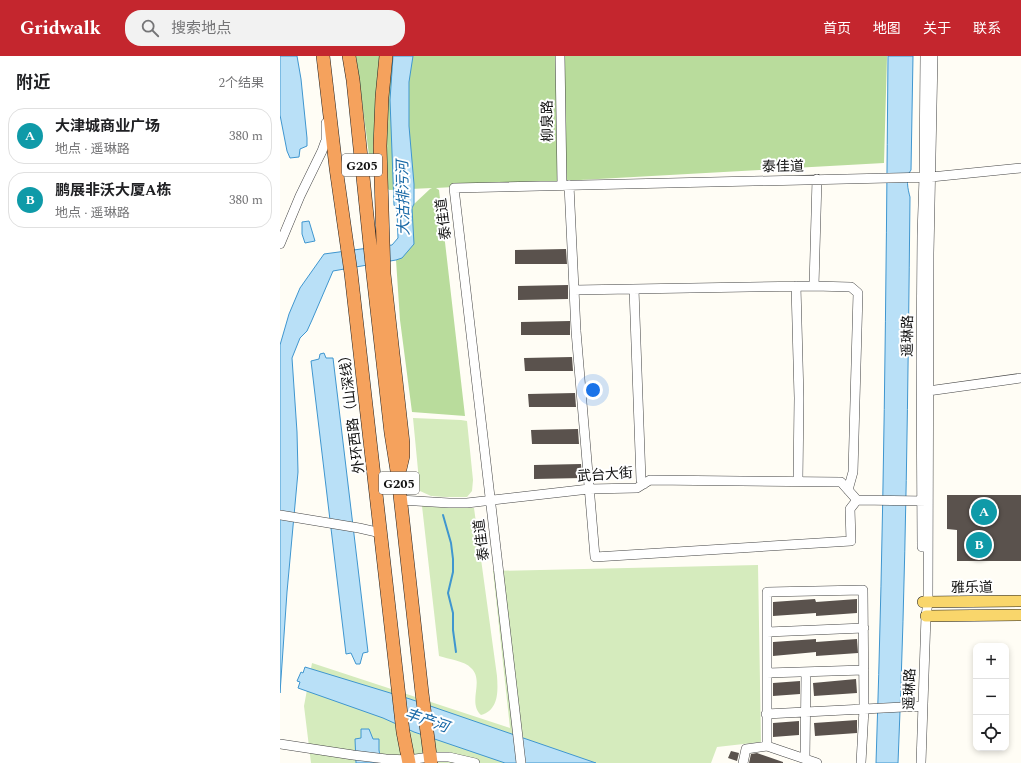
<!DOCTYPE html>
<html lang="zh">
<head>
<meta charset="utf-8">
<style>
  :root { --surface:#fff; --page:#f2f2f2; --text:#202124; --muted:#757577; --line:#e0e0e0; --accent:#c4262e }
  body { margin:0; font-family:Spectral,"Noto Sans SC",serif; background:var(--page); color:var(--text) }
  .controls { position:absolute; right:12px; bottom:12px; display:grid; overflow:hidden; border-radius:8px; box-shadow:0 2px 6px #0003 }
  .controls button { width:36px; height:36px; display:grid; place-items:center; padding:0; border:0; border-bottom:1px solid var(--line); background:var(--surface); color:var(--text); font:20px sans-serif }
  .you { position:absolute; left:313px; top:334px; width:14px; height:14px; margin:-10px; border:3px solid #fff; border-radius:50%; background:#1a73e8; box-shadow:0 0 0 6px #1a73e833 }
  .badge { display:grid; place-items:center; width:26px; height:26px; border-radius:50%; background:var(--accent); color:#fff; font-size:13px; font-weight:700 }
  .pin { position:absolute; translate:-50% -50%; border:2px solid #fff; box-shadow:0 1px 4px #0006 }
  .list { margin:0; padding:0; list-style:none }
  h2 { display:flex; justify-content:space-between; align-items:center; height:52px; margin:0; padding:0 16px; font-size:17px }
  h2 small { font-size:13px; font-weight:400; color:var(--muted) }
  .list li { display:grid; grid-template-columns:26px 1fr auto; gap:12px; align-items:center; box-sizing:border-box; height:56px; margin:0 8px 8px; padding:0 8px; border:1px solid var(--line); border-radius:16px }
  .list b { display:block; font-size:15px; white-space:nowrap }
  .list p { margin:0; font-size:13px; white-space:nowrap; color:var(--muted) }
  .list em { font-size:13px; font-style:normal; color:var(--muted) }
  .icon { flex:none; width:22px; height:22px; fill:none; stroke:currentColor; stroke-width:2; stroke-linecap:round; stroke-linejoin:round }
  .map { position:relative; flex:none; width:741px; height:707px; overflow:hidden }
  header { display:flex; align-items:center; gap:24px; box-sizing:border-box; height:56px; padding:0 20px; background:var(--accent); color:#fff }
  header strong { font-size:19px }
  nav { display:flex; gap:22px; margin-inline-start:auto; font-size:14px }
  .search { width:280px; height:36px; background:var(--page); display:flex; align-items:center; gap:10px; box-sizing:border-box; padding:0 14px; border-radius:16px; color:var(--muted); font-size:15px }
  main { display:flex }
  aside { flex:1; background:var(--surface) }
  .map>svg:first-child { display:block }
</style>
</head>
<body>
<header>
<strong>Gridwalk</strong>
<div class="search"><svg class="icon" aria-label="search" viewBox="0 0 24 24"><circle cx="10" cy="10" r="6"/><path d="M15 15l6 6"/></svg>搜索地点</div>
<nav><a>首页</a><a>地图</a><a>关于</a><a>联系</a></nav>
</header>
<main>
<aside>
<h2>附近<small>2个结果</small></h2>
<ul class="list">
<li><span class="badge" style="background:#0f9aa8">A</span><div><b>大津城商业广场</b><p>地点 · 遥琳路</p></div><em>380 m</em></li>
<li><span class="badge" style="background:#0f9aa8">B</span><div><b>鹏展非沃大厦A栋</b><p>地点 · 遥琳路</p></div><em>380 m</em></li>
</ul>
</aside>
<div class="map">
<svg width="741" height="707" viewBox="0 0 741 707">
  <rect width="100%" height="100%" fill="#fffdf5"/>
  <path fill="#d5ebbd" d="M133 362 181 364 187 365 193 424 192 435 187 441H165L151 440 140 435Z
    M142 450 167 452H194L217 620C218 635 219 654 201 659 187 646 205 625 191 612 185 605 168 603 159 600Z
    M478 509 481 686 437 691 431 707H31L24 650 32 607 230 672 213 515Z"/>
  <path fill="#b9dc9c" d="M76 0H607L604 107 156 132 159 134 185 360 132 356 120 264 116 204 122 201 132 169V152L134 148 150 133 152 132 109 134 89 99Z"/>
  <path fill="#b9e0f7" stroke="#3f96cf" d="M0 0H17L21 23 27 82V90L20 93 19 101 10 102 7 95 0 59Z
    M113 0H133L129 26V70L134 128V148L132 152 134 188 122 202 116 204 53 215 32 264 27 275 20 282 12 302 17 376 18 416 7 536 0 637V289L9 258 20 232 44 198 81 193 112 189 118 182 117 154 114 149 110 44Z
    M608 0H633L631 114C625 121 628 134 630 141 628 330 626 519 618 707H596C604 471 606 236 608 0Z
    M29 165 35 185 25 187 22 178V166Z
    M44 297 46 302H53L88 596 83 597 80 608H76L71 597 66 598 31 305 39 303 40 298Z
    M25 611 130 643 316 707H225L134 676 103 662 18 632 20 626 17 625 21 616 23 617Z
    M81 673H89L93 683H99V694L101 707H76L75 683 81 682Z"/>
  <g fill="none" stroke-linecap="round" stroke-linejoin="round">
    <path stroke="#3f96cf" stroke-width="2" d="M163 459 171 487 173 503V516L168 537 173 557V574L176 596"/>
  </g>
  <path fill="#5a524d" d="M286 193 287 208H235V194Z
    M288 229V243L238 244V230Z
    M290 265V279H241V266Z
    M292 301 293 315H245L244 302Z
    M295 337 296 351H249L248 338Z
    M298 373 299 388H252L251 374Z
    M301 408 302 422 254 423V409Z
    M667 439H741V505H677V474L667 473Z
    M535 543 536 546 577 543V557L536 560V557L493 560V546Z
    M536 583V586L577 583 578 597 536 600V596L493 600V586Z
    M576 623 577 637 534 640 533 627Z
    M520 625V638L493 640V627Z
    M577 664V677L535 680 534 667Z
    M519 665V679L493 681V667Z
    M451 695 459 697 457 705 448 702Z
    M477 697 503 706V707H469L471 698Z"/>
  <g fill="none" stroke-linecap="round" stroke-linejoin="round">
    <defs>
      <path id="minor" d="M280 0 282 129
        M289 129 296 275 315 501 571 485 570 453 577 444
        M0 188 20 140 42 95 46 84V67
        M516 230 519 342 518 425
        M534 230 537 123
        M354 233 361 424 364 428
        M294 234 534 230 571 231 578 237 573 416 568 434
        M642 335H648L741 322
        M120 444 169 447H187L309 433 357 432 370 424 561 426 577 444 647 445
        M0 459 79 472 101 477
        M642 491 641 306 642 179 644 121 645 0
        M487 576 584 572
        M487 617 584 614
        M486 658 643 650
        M0 688 73 699 106 703 128 704 150 701H169L195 707
        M525 703 526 616
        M241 707 174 132 651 121 741 112
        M463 707 466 693 487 690
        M537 707 487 690V536L583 534 584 653 581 707
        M641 707 646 560 648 546 649 197 653 0"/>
      <path id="major" d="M643 546 741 545
        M646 560 741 559"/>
      <path id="highway" d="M43 0 56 112 71 217 123 676 129 707
        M69 0 73 24 93 218 111 377 118 421 142 637 151 707
        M106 0 102 41 100 90 104 218 123 387V400L120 413"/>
    </defs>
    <use href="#minor" stroke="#444" stroke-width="10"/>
    <use href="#major" stroke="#222" stroke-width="12"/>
    <use href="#highway" stroke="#222" stroke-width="14"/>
    <use href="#minor" stroke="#fff" stroke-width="9"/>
    <use href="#major" stroke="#f9d66b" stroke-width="11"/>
    <use href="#highway" stroke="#f5a25d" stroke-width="13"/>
  </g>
  <g text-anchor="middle" stroke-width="4" stroke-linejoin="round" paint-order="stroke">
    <g fill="#fff" stroke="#585858" stroke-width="1">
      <rect x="62" y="98" width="40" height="22" rx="3"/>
      <rect x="99" y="416" width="40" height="22" rx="3"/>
    </g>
    <g font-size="13" font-weight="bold" fill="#111">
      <text x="82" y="114">G205</text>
      <text x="119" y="432">G205</text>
    </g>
    <g font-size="14" fill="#111" stroke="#fff">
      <text transform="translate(267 65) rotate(-91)" y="5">柳泉路</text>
      <text transform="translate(503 110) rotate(-1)" y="5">泰佳道</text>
      <text transform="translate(163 163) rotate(-97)" y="5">泰佳道</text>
      <text transform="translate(627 280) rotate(-89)" y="5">遥琳路</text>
      <text transform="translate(71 355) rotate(-97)" y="5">外环西路（山深线）</text>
      <text transform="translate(325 418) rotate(-4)" y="5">武台大街</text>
      <text transform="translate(201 484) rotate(-97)" y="5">泰佳道</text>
      <text transform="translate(692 531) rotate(-1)" y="5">雅乐道</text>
      <text transform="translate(629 633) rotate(-88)" y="5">遥琳路</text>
    </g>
    <g font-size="15" font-style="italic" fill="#1768a6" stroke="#fff">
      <text transform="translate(123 142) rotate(-91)" y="5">大沽排污河</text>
      <text transform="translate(147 664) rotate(19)" y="5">丰产河</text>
    </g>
  </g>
</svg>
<div class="controls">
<button>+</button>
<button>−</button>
<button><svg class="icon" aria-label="locate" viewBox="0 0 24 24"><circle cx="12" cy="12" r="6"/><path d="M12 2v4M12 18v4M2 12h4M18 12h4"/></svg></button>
</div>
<div class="you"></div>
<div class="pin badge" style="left:704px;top:456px;background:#0f9aa8">A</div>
<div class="pin badge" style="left:699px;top:489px;background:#0f9aa8">B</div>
</div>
</main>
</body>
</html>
